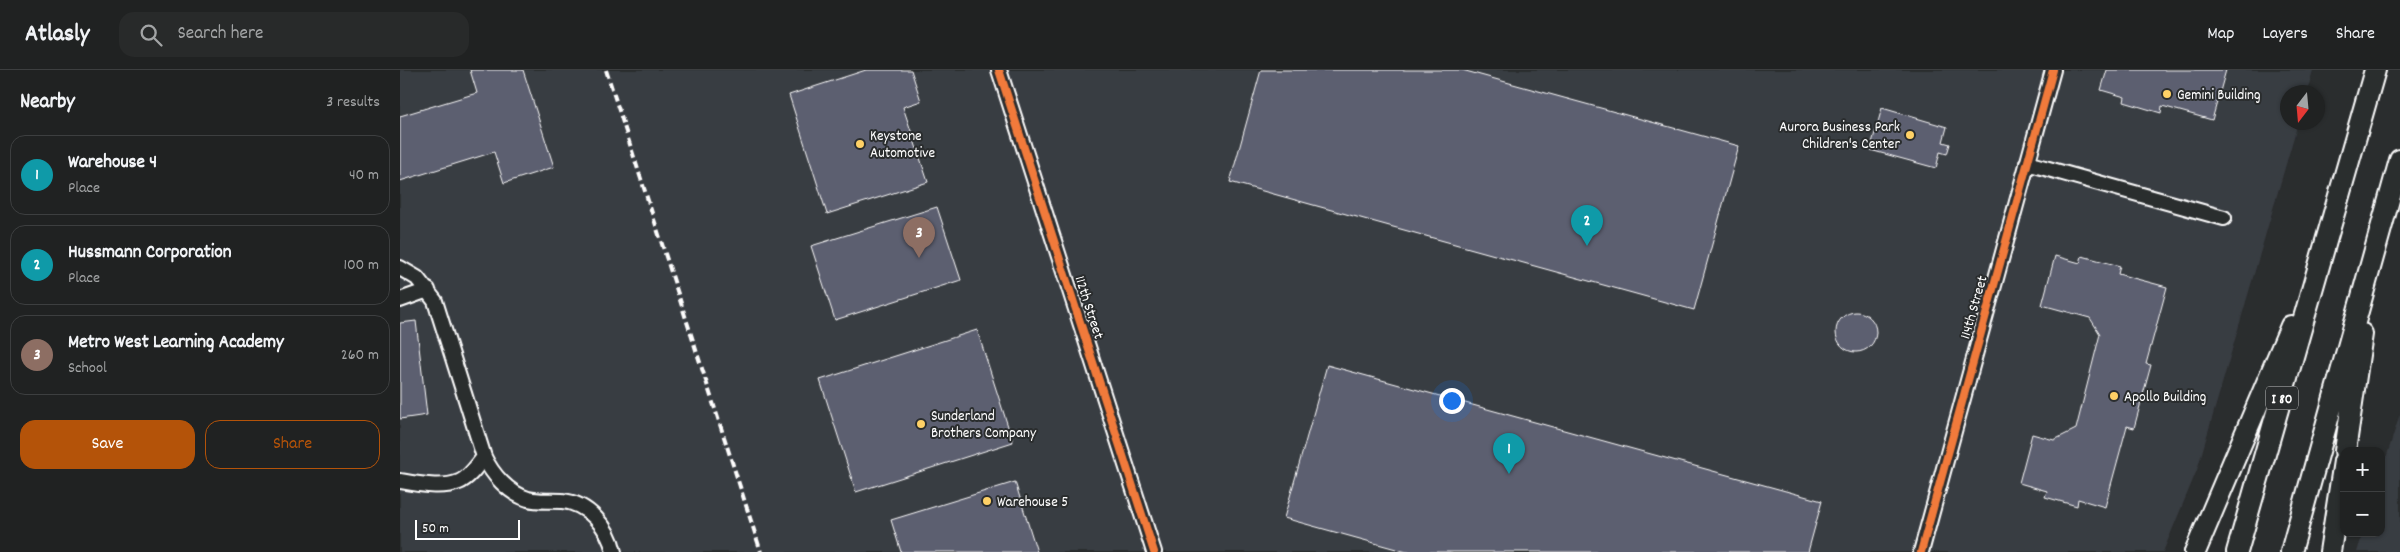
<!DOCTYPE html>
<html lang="en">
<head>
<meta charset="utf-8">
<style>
  :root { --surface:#202222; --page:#282a2a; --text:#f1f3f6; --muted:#a2a4a5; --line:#3d3f40; --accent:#b45309 }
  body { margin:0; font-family:Dekko,sans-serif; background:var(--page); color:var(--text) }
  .controls { position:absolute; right:15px; bottom:15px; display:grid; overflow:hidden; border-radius:10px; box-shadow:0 1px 4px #0004 }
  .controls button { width:45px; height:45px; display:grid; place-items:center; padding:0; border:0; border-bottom:1px solid var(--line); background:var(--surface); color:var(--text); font:25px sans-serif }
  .compass { position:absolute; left:1880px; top:15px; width:45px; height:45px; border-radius:50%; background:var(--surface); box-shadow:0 1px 4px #0004; rotate:196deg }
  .scale { position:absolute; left:15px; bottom:12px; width:105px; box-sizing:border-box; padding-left:5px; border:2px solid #fff; border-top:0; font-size:14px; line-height:18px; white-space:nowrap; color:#fff; -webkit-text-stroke:4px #2a2d2e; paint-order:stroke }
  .you { position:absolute; left:1051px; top:330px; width:18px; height:18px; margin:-12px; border:4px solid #fff; border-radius:50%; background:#1a73e8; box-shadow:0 0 0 8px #1a73e833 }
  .badge { display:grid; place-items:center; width:32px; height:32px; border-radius:50%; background:var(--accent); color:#fff; font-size:16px; font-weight:700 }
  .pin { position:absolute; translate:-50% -41px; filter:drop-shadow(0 1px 2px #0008) }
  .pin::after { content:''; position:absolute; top:26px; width:18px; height:15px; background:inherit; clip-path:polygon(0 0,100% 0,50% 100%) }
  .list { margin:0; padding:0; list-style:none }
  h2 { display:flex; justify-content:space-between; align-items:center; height:65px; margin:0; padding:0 20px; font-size:21px }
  h2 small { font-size:16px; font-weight:400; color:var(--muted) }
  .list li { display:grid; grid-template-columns:32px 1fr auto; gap:15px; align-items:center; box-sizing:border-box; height:80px; margin:0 10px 10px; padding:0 10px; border:1px solid var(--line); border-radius:15px }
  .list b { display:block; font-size:19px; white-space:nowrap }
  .list p { margin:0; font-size:16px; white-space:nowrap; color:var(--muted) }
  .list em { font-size:16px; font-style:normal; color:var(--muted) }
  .actions { display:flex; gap:10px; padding:15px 20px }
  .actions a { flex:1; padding:11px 0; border:1px solid var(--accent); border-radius:15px; text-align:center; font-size:18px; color:var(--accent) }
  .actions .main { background:var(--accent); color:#fff }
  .icon { flex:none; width:28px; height:28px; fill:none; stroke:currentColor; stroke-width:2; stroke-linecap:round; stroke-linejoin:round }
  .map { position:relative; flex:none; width:2000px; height:482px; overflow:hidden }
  header { display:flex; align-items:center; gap:30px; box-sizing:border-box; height:70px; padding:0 25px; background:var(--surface); border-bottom:1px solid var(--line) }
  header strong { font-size:24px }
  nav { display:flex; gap:28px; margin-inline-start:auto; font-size:18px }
  .search { width:350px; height:45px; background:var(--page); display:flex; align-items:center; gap:12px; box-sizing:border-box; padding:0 18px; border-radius:15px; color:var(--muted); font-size:19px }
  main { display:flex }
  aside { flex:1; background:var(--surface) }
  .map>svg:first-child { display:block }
</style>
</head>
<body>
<header>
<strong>Atlasly</strong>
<div class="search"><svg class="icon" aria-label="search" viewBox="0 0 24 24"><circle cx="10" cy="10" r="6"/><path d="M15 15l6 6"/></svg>Search here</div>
<nav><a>Map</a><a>Layers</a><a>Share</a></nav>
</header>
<main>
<aside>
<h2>Nearby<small>3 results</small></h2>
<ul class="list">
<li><span class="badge" style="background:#0f9aa8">1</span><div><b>Warehouse 4</b><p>Place</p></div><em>40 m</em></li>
<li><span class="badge" style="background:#0f9aa8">2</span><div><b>Hussmann Corporation</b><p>Place</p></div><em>100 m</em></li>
<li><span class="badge" style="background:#8d6e63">3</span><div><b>Metro West Learning Academy</b><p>School</p></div><em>260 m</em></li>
</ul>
<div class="actions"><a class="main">Save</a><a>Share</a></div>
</aside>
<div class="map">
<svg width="2000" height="482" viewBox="0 0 2000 482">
  <rect width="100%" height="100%" fill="#2a2d2e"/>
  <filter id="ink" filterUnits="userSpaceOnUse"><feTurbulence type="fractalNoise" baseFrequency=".02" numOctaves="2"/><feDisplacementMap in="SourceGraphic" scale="10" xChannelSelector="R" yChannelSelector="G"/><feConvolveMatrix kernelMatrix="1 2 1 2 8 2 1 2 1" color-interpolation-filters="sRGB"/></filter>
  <g filter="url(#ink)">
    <path fill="#393c42" d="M0 0H1913L1907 22H1888V52L1898 53 1797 400 1763 482H0Z
      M2000 344V482H1957L1963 463H1981V404Z"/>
    <path fill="#5c5e70" stroke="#fff" d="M70 0H123L154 97 104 113 94 82 0 111V46L77 23Z
      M466 0H511L521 31 503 37 528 112 427 144 389 25Z
      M861 0H1062L1339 76 1294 240 830 112Z
      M1707 0H1826L1812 50 1762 36 1761 43 1724 32 1725 27 1701 20Z
      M1482 38 1547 57 1543 72 1550 74 1547 84 1540 82 1536 98 1470 80Z
      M537 137 561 210 435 250 411 176Z
      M1655 186 1680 193 1682 186 1720 196 1718 204 1767 217 1746 294 1751 295 1734 358 1727 356 1705 437 1678 429 1677 436 1645 427 1647 421 1619 413 1632 364 1654 370 1676 359 1700 264 1690 248 1642 235Z
      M1436 262a20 20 0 1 1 40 0a20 20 0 1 1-40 0Z
      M16 251 27 345 0 349V253Z
      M577 260 613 372 456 422 420 310Z
      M927 295 1422 431 1408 482H1007L884 448Z
      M615 412 637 482H501L491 450Z"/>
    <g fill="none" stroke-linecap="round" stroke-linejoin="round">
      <defs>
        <path id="minor" d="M599 0 754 482
          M1627 93 1824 148
          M0 198 17 208 35 231 84 387C92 404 108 423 128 429 139 432 151 430 162 431 188 433 209 458 214 482
          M0 230 28 220
          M0 411C17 414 42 419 59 412 69 408 77 396 84 387
          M1521 482 1653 0"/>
        <path id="highway" d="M1945 381 1962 264
          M1795 482 1891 256
          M1837 482 1975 0
          M1891 482 2000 90
          M1930 482 1944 391"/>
      </defs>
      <use href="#minor" stroke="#fff" stroke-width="18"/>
      <use href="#highway" stroke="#fff" stroke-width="24"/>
      <use href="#minor" stroke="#2a2d2e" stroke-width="14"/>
      <use href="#highway" stroke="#2a2d2e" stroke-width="20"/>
      <path stroke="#fff" stroke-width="4" stroke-dasharray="8 4" stroke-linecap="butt" d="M206 0 361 482"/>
      <defs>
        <path id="cycleway" d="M599 0 754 482
          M1521 482 1653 0"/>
      </defs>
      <use href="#cycleway" stroke="#2a2d2e" stroke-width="11"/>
      <use href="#cycleway" stroke="#f17a3a" stroke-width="8"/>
    </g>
  </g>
  <g fill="#ffd166" stroke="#2a2d2e" stroke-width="2">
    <circle cx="1767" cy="24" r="5"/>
    <circle cx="1510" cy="65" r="5"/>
    <circle cx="460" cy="74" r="5"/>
    <circle cx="1714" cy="326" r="5"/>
    <circle cx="521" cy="354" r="5"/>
    <circle cx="587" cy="431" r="5"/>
  </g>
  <g text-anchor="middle" stroke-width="4" stroke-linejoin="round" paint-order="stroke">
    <rect fill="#2a2d2e" stroke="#bfc0c0" stroke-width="1" x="1866" y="316.5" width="32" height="23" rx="4"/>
    <g font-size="14" font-weight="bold" fill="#fff">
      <text x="1882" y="333">I 80</text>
    </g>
    <g font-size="15" fill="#fff" stroke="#2a2d2e" text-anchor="start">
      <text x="1777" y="29">Gemini Building</text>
      <text x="1500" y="61" text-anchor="end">Aurora Business Park<tspan x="1500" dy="17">Children's Center</tspan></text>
      <text x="470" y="70">Keystone<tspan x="470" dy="17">Automotive</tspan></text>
      <text x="1724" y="331">Apollo Building</text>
      <text x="531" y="350">Sunderland<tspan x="531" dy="17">Brothers Company</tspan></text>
      <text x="597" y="436">Warehouse 5</text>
    </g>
    <g font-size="15" fill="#fff" stroke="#2a2d2e">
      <text transform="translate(690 237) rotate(72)" y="5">112th Street</text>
      <text transform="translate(1573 237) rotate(-74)" y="5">114th Street</text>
    </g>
  </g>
</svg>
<div class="controls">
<button>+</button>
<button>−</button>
</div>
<svg class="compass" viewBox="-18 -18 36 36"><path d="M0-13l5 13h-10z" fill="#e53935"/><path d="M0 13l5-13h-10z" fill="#a2a4a5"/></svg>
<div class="scale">50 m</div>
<div class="you"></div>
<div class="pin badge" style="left:1109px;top:404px;background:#0f9aa8">1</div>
<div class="pin badge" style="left:1187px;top:176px;background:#0f9aa8">2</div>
<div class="pin badge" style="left:519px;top:188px;background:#8d6e63">3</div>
</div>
</main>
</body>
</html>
